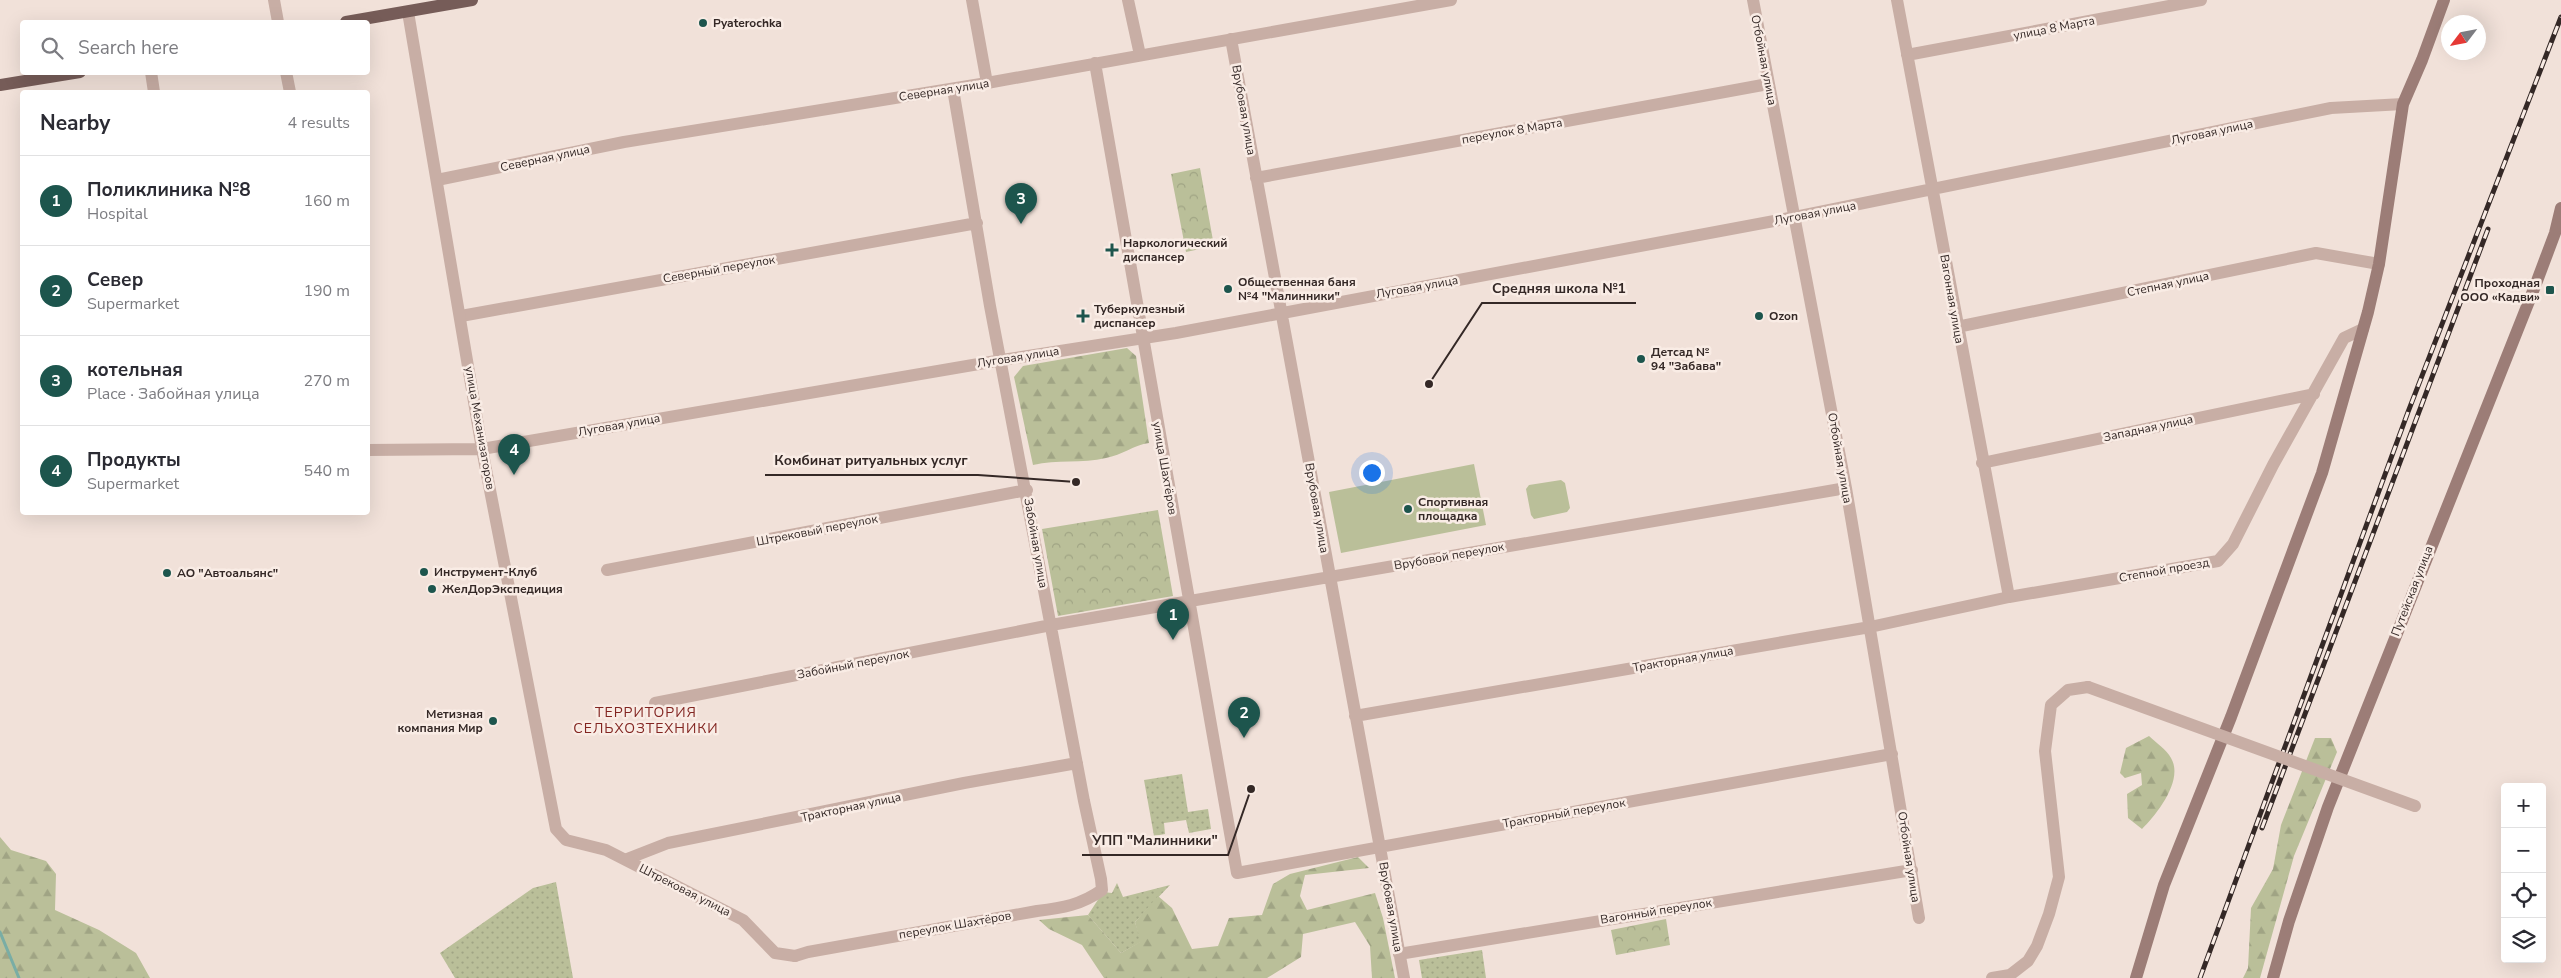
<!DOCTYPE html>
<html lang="en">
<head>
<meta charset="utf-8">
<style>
  :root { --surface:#fff; --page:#f7f7f7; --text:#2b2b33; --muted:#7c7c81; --line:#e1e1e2; --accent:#1d554d }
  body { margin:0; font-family:"Nunito Sans",sans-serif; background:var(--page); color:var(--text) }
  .controls { position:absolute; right:15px; bottom:15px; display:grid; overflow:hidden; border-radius:5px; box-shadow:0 5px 20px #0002 }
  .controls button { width:45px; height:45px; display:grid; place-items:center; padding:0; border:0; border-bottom:1px solid var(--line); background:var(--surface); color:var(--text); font:25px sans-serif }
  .compass { position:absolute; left:2441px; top:15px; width:45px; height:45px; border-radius:50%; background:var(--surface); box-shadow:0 5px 20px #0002; rotate:238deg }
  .you { position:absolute; left:1371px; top:472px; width:18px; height:18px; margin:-12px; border:4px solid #fff; border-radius:50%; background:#1a73e8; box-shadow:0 0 0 8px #1a73e833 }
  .badge { display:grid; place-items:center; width:32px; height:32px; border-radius:50%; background:var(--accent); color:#fff; font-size:16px; font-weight:700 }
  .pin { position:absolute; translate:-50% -41px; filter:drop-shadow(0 1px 2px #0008) }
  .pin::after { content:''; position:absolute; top:26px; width:18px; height:15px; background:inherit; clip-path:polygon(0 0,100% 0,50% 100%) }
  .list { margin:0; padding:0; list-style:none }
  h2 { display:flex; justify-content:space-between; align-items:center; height:65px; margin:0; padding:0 20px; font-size:21px }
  h2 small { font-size:16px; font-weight:400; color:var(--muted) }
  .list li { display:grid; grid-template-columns:32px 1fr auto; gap:15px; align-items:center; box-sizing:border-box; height:90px; padding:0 20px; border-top:1px solid var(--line) }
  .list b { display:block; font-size:19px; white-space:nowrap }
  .list p { margin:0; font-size:16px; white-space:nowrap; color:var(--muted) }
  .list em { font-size:16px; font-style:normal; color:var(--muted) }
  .icon { flex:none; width:28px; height:28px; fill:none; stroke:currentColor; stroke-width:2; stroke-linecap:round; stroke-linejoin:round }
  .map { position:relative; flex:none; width:2561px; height:978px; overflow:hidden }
  .search { position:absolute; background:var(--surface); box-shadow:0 5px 20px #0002; left:20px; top:20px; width:350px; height:55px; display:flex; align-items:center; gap:12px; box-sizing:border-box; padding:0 18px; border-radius:5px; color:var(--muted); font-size:19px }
  .panel { position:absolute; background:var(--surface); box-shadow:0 5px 20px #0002; left:20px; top:90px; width:350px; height:425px; border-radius:5px }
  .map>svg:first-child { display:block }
</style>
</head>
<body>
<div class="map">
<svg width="2561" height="978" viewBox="0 0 2561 978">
  <defs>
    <pattern id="grass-dots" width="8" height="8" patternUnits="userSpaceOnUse" patternTransform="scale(1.25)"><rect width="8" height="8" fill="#babf99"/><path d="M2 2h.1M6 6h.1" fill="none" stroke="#a0a484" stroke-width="1.8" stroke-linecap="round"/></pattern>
    <pattern id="forest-firs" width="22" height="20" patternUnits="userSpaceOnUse" patternTransform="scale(1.25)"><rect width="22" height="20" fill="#babf99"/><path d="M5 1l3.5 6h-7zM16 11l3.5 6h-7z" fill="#a0a484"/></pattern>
    <pattern id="park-crowns" width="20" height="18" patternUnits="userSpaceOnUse" patternTransform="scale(1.25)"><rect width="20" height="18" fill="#babf99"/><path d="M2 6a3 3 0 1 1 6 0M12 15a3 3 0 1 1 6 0" fill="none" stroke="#a0a484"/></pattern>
  </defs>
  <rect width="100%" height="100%" fill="#f1e1d9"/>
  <path fill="url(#grass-dots)" d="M1182 774 1188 812 1208 809 1211 829 1189 833 1186 820 1164 823 1165 834 1154 836 1144 780Z
    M556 882 573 978H455L440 953 533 888Z
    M1117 883 1123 897 1170 885 1135 922 1141 942 1121 953 1088 915 1103 892 1112 893Z
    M1482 950 1486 978H1422L1419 960Z"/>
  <path fill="url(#forest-firs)" d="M1127 348 1136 356 1149 443C1134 445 1122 455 1106 458 1082 464 1057 459 1033 465L1014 377 1023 366Z
    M2149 736C2155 742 2167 750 2171 758 2184 780 2157 814 2142 829L2128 818 2127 794 2142 785 2141 773 2125 778 2120 773 2126 748Z
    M2315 738H2331L2337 752 2294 856 2260 978H2243L2248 968 2251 908 2273 869 2281 825Z
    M0 837 11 850 46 861 56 874 55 910 99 930 136 953 150 978H0Z
    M1358 857 1369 868 1305 875 1300 896 1307 910 1375 893 1383 918 1395 978H1372L1370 946 1355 922 1303 934 1301 957 1267 978H1104L1082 945 1049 929 1039 920 1088 915 1121 953 1140 942 1135 922 1158 896 1172 908 1192 949 1218 946 1229 918 1262 915 1273 884 1290 874Z"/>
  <path fill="url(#park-crowns)" d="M1200 168 1214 246 1186 252 1171 174Z
    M1158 510 1173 596 1058 616 1042 529Z
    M1666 919 1670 945 1616 955 1611 930Z"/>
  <path fill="#babf99" d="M1474 464 1486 525 1341 553 1329 492Z
    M1561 480 1565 483 1570 508 1567 512 1534 519 1531 515 1526 489 1529 485Z"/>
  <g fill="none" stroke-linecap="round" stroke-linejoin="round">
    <path stroke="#79ada5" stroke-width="3" d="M0 932 19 978"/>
    <path stroke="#c8aea5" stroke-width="12" d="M972 0 987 83
      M1128 0 1140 55
      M1753 0 1846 488 1919 918
      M1897 0 2009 597
      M1231 39 1404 978
      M1907 55 2201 0
      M1095 63 1237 873 1892 754
      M151 72 154 92
      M286 72 290 92
      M1256 178 1768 84
      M437 180 624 142 987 83 1451 0
      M461 316 977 223
      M1957 327 2316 253 2379 264
      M482 449 1002 360 1176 333 1795 217 2331 108 2403 104
      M1982 463 2314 394
      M607 570 1027 490
      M655 703 1051 625 1846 488
      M1355 716 1870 627 2009 597 2218 561 2233 544 2273 465 2344 338 2363 329
      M627 859 668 843 964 783 1077 763
      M1399 954 1912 870
      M795 956 808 952 1037 911C1062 908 1081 905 1102 890L1101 879 1084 801 990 306 953 89
      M1992 978 2010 975 2028 961 2037 946 2049 914 2059 877 2045 751 2051 705 2068 690 2088 687"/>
    <path stroke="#c8aea5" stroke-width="12" d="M274 0 278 22
      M408 12 482 449 556 829 566 840 606 850 743 920 775 953 795 956
      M368 450 482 449"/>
    <path stroke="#9c7d77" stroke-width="12" d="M2136 978 2164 885 2231 717 2322 473 2368 312 2379 264 2403 104 2422 60 2444 0
      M2273 978 2289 921 2328 807 2537 281 2555 233 2561 208"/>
    <path stroke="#765c58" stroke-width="12" d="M346 22 472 0
      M0 85 80 72"/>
    <defs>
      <path id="rail" d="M2262 828 2488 229
        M2200 978 2408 412 2561 17"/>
    </defs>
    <use href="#rail" stroke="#342826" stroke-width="5"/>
    <use href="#rail" stroke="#f9ece5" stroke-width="3" stroke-dasharray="9" stroke-linecap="butt"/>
    <path stroke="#c8aea5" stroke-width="12" d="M2088 687 2415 806"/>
  </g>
  <g fill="#1d554d" stroke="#f9ece5" stroke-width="2">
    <circle cx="703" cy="23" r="5"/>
    <path d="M1109.5 242.5h5v5h5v5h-5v5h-5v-5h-5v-5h5z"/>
    <circle cx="1228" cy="289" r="5"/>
    <rect x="2545" y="285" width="10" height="10" rx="2.5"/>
    <path d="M1080.5 308.5h5v5h5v5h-5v5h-5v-5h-5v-5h5z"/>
    <circle cx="1759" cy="316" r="5"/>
    <circle cx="1641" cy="359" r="5"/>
    <circle cx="1408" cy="509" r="5"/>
    <circle cx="424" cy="572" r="5"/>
    <circle cx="167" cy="573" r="5"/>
    <circle cx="432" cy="589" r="5"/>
    <circle cx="493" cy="721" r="5"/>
  </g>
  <g text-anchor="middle" stroke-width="5" stroke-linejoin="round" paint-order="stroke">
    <g font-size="12" font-weight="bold" fill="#342826" stroke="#f9ece5" text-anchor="start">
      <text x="713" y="27">Pyaterochka</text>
      <text x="1123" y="247">Наркологический<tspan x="1123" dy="14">диспансер</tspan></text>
      <text x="1238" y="286">Общественная баня<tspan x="1238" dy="14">№4 "Малинники"</tspan></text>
      <text x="2540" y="287" text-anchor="end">Проходная<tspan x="2540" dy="14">ООО «Кадви»</tspan></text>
      <text x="1094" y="313">Туберкулезный<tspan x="1094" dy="14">диспансер</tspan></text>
      <text x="1769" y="320">Ozon</text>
      <text x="1651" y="356">Детсад №<tspan x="1651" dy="14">94 "Забава"</tspan></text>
      <text x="1418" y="506">Спортивная<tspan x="1418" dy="14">площадка</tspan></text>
      <text x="434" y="576">Инструмент-Клуб</text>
      <text x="177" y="577">АО "Автоальянс"</text>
      <text x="442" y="593">ЖелДорЭкспедиция</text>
      <text x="483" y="718" text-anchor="end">Метизная<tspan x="483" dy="14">компания Мир</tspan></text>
    </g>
    <g font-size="12" fill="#342826" stroke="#f9ece5">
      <text transform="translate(2054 28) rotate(-11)" y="4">улица 8 Марта</text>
      <text transform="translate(1764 60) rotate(79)" y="4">Отбойная улица</text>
      <text transform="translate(944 90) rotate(-9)" y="4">Северная улица</text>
      <text transform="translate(1244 110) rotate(80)" y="4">Врубовая улица</text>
      <text transform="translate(1512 131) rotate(-10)" y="4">переулок 8 Марта</text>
      <text transform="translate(2212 132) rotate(-12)" y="4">Луговая улица</text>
      <text transform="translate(545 158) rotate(-12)" y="4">Северная улица</text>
      <text transform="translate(1815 213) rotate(-11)" y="4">Луговая улица</text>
      <text transform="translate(719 269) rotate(-10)" y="4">Северный переулок</text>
      <text transform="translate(2168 284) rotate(-12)" y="4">Степная улица</text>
      <text transform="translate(1417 287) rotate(-10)" y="4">Луговая улица</text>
      <text transform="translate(1952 299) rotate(80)" y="4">Вагонная улица</text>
      <text transform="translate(1018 357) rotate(-9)" y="4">Луговая улица</text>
      <text transform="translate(619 425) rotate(-10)" y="4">Луговая улица</text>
      <text transform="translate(480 428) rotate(80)" y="4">улица Механизаторов</text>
      <text transform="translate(2148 428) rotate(-12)" y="4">Западная улица</text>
      <text transform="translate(1840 458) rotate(80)" y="4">Отбойная улица</text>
      <text transform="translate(1165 468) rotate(80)" y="4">улица Шахтёров</text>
      <text transform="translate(1317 508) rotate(80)" y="4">Врубовая улица</text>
      <text transform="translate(817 530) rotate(-11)" y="4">Штрековый переулок</text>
      <text transform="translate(1036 543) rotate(80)" y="4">Забойная улица</text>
      <text transform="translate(1449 556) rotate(-10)" y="4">Врубовой переулок</text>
      <text transform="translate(2164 570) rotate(-10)" y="4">Степной проезд</text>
      <text transform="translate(2412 591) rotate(-69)" y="4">Путейская улица</text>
      <text transform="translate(1683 659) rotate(-10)" y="4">Тракторная улица</text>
      <text transform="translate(853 664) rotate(-11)" y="4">Забойный переулок</text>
      <text transform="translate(851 807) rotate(-12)" y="4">Тракторная улица</text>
      <text transform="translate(1564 813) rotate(-10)" y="4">Тракторный переулок</text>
      <text transform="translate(1909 857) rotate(81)" y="4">Отбойная улица</text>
      <text transform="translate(685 890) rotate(27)" y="4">Штрековая улица</text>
      <text transform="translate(1391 907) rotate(80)" y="4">Врубовая улица</text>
      <text transform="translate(1656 911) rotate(-9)" y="4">Вагонный переулок</text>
      <text transform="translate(955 925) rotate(-10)" y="4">переулок Шахтёров</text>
    </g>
    <g font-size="14" letter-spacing="1" fill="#822521" stroke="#f9ece5">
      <text x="646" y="717">ТЕРРИТОРИЯ<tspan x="646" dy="16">СЕЛЬХОЗТЕХНИКИ</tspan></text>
    </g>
  </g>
  <path fill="none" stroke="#342826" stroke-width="2" d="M1429 384L1482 303H1636M1076 482L978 475H765M1251 789L1228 855H1082"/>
  <g fill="#342826" stroke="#f9ece5" stroke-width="2">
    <circle cx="1429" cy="384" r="5"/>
    <circle cx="1076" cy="482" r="5"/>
    <circle cx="1251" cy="789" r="5"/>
  </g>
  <g font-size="14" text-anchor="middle" font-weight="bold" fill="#342826" stroke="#f9ece5" stroke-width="5" stroke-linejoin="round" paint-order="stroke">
    <text x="1559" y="293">Средняя школа №1</text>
    <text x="871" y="465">Комбинат ритуальных услуг</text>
    <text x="1155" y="845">УПП "Малинники"</text>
  </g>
</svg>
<div class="controls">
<button>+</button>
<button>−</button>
<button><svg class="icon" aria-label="locate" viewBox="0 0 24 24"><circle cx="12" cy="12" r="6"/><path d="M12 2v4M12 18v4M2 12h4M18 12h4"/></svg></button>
<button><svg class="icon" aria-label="layers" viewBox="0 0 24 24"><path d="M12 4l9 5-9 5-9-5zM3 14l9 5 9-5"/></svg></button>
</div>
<svg class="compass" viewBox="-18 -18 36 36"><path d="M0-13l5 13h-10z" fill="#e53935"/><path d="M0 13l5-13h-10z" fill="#7c7c81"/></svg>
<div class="you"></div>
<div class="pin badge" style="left:1173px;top:640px">1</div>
<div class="pin badge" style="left:1244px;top:738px">2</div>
<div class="pin badge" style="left:1021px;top:224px">3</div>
<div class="pin badge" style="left:514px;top:475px">4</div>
<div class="search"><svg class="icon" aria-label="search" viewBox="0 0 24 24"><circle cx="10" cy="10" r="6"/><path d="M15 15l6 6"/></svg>Search here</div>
<section class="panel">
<h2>Nearby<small>4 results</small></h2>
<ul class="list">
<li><span class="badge">1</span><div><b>Поликлиника №8</b><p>Hospital</p></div><em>160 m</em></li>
<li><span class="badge">2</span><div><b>Север</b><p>Supermarket</p></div><em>190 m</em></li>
<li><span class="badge">3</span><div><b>котельная</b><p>Place · Забойная улица</p></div><em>270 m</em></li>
<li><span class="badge">4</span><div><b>Продукты</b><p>Supermarket</p></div><em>540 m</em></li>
</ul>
</section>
</div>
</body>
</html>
